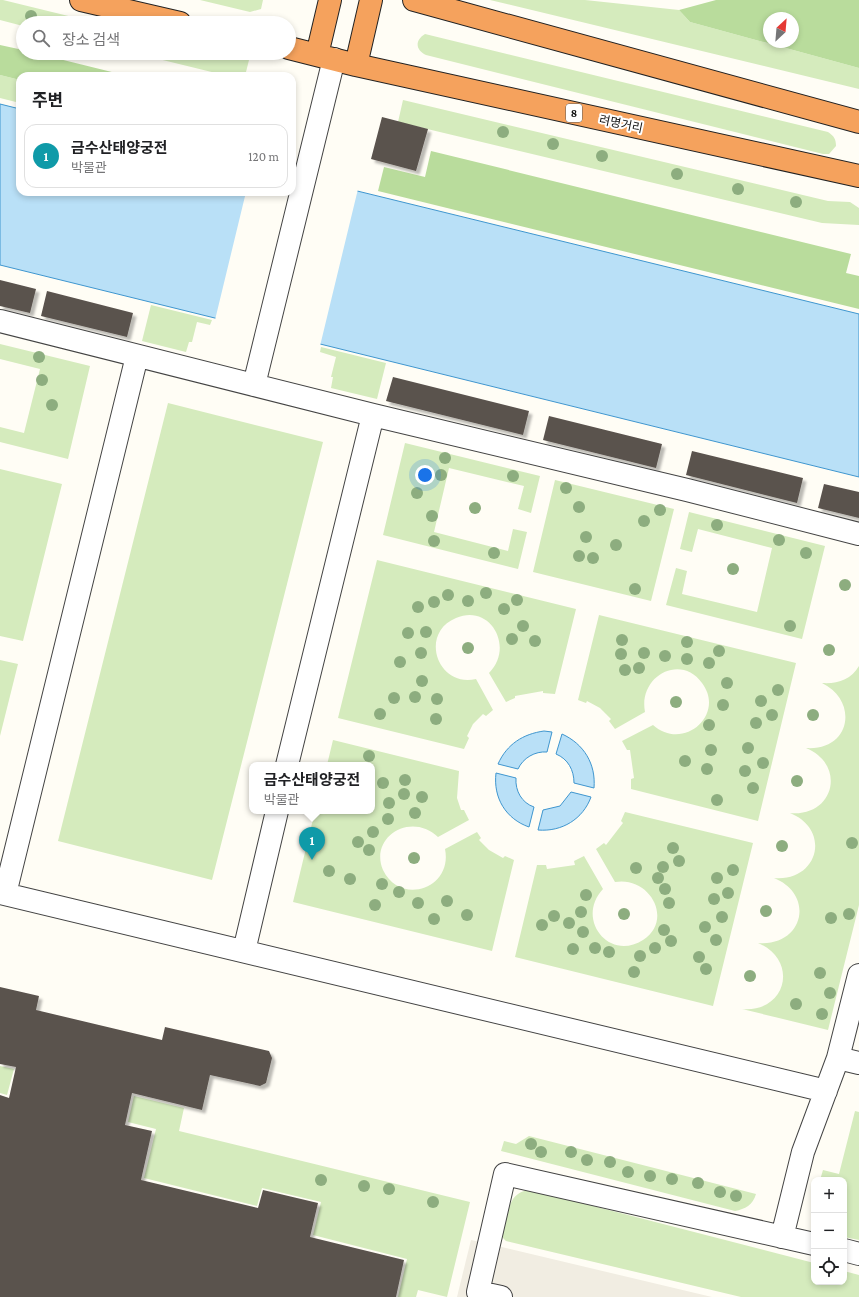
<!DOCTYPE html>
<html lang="ko">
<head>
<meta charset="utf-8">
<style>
  :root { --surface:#fff; --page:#f2f2f2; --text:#202124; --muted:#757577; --line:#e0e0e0; --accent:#111827 }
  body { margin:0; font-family:"Crimson Pro","Noto Sans KR",serif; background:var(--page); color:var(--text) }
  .controls { position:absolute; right:12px; bottom:12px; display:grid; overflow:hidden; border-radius:8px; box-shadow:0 2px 6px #0003 }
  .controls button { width:36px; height:36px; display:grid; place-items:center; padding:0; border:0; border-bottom:1px solid var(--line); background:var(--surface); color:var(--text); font:20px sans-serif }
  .compass { position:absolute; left:763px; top:12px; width:36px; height:36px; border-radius:50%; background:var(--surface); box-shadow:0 2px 6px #0003; rotate:26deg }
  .you { position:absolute; left:425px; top:475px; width:14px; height:14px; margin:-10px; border:3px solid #fff; border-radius:50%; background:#1a73e8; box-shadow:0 0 0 6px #1a73e833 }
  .badge { display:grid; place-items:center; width:26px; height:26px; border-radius:50%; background:var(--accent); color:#fff; font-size:13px; font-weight:700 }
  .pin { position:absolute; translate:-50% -33px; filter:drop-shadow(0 1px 2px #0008) }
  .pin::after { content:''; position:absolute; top:21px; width:14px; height:12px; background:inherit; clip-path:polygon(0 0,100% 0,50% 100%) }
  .popup { position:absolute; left:249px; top:762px; width:126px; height:52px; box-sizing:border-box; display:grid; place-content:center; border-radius:8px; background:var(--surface); filter:drop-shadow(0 1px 3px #0005); font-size:13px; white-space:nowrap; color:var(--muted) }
  .popup b { font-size:15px; color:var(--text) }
  .popup::after { content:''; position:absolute; left:50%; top:100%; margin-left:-8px; border:8px solid transparent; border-top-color:var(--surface) }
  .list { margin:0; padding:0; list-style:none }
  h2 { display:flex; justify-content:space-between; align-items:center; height:52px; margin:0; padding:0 16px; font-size:17px }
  h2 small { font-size:13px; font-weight:400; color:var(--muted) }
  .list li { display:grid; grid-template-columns:26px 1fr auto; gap:12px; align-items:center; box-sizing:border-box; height:64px; margin:0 8px 8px; padding:0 8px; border:1px solid var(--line); border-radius:12px }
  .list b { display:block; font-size:15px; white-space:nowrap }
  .list p { margin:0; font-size:13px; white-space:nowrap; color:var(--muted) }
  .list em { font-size:13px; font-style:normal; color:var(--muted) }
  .icon { flex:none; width:22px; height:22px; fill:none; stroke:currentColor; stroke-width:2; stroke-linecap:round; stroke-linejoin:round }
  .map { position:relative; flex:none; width:859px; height:1297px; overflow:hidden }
  .search { position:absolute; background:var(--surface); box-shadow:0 2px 6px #0003; left:16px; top:16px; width:280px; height:44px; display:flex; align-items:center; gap:10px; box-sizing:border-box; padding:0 14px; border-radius:22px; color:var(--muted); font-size:15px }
  .panel { position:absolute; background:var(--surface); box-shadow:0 2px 6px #0003; left:16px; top:72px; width:280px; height:124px; border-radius:12px }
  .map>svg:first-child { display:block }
</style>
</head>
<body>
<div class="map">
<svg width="859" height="1297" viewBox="0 0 859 1297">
  <defs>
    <filter id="shadow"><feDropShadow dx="3.5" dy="3.5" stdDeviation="1" flood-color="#0004"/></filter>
  </defs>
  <rect width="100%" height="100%" fill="#fffdf5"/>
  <path fill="#d5ebbd" d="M0 0H3L97 23H23V26L0 20Z
    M200 0H263L261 9 250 12Z
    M490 0H585L679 10 690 22 859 68V89Z
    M425 34 828 132C834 136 836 139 836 146L829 154H823L426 55C415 50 415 40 425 34Z
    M134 53H219L249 60 245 76H228Z
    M0 75 20 80V103L0 98Z
    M403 100 828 201 850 202 859 208V225L822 223 398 122Z
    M151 305 212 320 210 325 197 322 192 342H189L186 352 142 341Z
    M0 344 90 366 68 459 0 442V427L24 433 40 369 0 359Z
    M321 347 386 363 377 399 331 388 333 377H331L336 357 320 352Z
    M168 403 323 442 212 880 58 841Z
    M405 443 540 476 531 513 518 509 524 486 449 468 434 532 508 551 513 529 527 532 518 569 383 535Z
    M0 469 62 484 23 641 0 636Z
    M555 480 674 509 651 601 533 572Z
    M689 512 825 546 802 639 666 605 676 568 687 571 682 594 757 612 772 548 698 529 692 552 680 549Z
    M377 560 576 609 555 694 543 693V691L515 696V698L506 702 489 673C515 647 490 603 456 618 419 633 437 688 476 679L493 710 486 716 483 714 473 724 467 736 469 738 464 749 338 718Z
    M599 615 796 663 758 821 631 789V779L634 778 630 750H627L622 741 653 725C683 752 726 715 702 683 681 653 638 676 645 712L615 729 609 721 611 719 600 708 587 701 586 703 578 700Z
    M0 660 18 664 0 736Z
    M859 666V905L828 1030 742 1009C787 1013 799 960 758 943 803 947 816 895 774 878 818 882 832 830 790 813 834 817 847 765 806 748 851 751 859 701 822 683 837 684 851 680 859 666Z
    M333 740 459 771 457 798 461 810H464L469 820 438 837C411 811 369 837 383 870 400 906 453 889 445 849L477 832 481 838 479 840 489 850 503 858 505 856 514 860 492 951 293 902 315 811H372V765H327Z
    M625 812 753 843 713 1006 515 957 537 865H546L547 869 575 865 574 861 584 856 603 889C575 919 609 962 643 940 674 920 650 876 615 882L596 849 604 843 606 845 623 823 621 821Z
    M0 1066 14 1069 7 1095 0 1093Z
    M134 1096 184 1108 179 1131 470 1202 447 1297 418 1290 416 1297H398L407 1259 313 1235 321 1202 262 1188 257 1206 144 1178 156 1129 128 1122Z
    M855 1111 859 1112V1240L844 1237V1180H820L823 1170 839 1174Z
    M529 1136 756 1194C753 1205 745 1209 735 1211L501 1151 504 1141 516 1144Z
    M531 1190 814 1263V1282H844V1271L859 1275V1297H741L506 1241 503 1238V1233C509 1214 507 1191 531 1190Z"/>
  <path fill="#b9dc9c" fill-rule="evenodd" d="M716 0H859V68L690 22 679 10ZM769 18H793V42H769Z
    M0 45 23 50V53H35L128 76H20V80L0 75Z
    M431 151 851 254 846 273 859 276V309L378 191 384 167 425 177Z"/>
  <path fill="#f1ede2" d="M471 1240 489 1244 712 1297H457Z"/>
  <path fill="#b9e0f7" stroke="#3f96cf" d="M0 104 20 109V192H292V175L859 314V477L0 265Z
    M544 731 552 732 547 752C535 751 523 758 518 769L498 764C507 744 523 734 544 731Z
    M562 734C584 744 596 764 594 788L574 783C574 770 568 759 556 754Z
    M496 773 516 778C515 791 522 803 534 807L529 827C506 819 493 798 496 773Z
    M571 792 591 797C583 819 562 832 538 830L543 810 560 806Z"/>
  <path fill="#fffdf5" d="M292 173 358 189 320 346 215 320 246 192H292Z"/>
  <path fill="#5a524d" filter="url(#shadow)" d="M382 117 428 129 416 171 371 159Z
    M0 280 36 289 30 313 0 306Z
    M47 291 133 313 127 337 41 316Z
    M393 377 529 411 523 435 386 401Z
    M549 416 662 444 656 468 543 440Z
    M692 451 803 478 797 503 686 475Z
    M824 484 859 492V518L818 508Z
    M0 987 39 996 36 1010 162 1040 165 1027 269 1051 272 1058 266 1083 260 1086 210 1075 202 1110 132 1093 125 1125 152 1131 141 1180 258 1208 263 1190 318 1203 310 1237 404 1260 396 1297H0V1095L9 1098 16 1067 0 1064Z"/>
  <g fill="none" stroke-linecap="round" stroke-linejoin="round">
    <defs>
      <path id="minor" d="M0 321 373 415 687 490 859 534
        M254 385 334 59
        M287 765 373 415
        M0 893 826 1091
        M5 894 137 356
        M244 951 277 811
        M838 1058 859 1063
        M782 1237 803 1152 838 1058 859 975
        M844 1250 859 1254
        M501 1297 478 1292 505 1174 814 1244"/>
      <path id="highway" d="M81 0 180 23
        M414 0 859 122
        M289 48 356 65 859 176
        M317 55 330 0
        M356 65 371 0"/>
    </defs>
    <use href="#minor" stroke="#444" stroke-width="24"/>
    <use href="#highway" stroke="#222" stroke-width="24"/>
    <use href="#minor" stroke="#fff" stroke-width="22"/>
    <use href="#highway" stroke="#f5a25d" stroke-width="22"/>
  </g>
  <g fill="#8dad7f">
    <circle cx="31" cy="16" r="6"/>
    <circle cx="503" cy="132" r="6"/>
    <circle cx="553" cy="144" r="6"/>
    <circle cx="602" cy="156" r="6"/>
    <circle cx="677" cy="174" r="6"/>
    <circle cx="738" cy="189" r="6"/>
    <circle cx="796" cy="202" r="6"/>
    <circle cx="39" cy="357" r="6"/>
    <circle cx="42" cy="380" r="6"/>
    <circle cx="52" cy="405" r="6"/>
    <circle cx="445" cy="458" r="6"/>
    <circle cx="441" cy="475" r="6"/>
    <circle cx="513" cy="476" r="6"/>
    <circle cx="566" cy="488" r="6"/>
    <circle cx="417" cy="493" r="6"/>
    <circle cx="579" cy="507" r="6"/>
    <circle cx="475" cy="508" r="6"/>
    <circle cx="660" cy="510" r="6"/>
    <circle cx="432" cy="516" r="6"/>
    <circle cx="644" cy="521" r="6"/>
    <circle cx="717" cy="525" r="6"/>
    <circle cx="586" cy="537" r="6"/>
    <circle cx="779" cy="540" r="6"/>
    <circle cx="434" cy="541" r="6"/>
    <circle cx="616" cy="545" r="6"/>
    <circle cx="494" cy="553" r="6"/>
    <circle cx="806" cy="553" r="6"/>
    <circle cx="579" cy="556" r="6"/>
    <circle cx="593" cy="558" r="6"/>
    <circle cx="733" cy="569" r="6"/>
    <circle cx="845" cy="585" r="6"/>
    <circle cx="635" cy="589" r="6"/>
    <circle cx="486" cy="593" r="6"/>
    <circle cx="448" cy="595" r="6"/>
    <circle cx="517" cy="600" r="6"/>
    <circle cx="468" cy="601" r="6"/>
    <circle cx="434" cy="602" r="6"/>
    <circle cx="418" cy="607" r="6"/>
    <circle cx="504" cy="609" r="6"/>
    <circle cx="523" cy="626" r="6"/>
    <circle cx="790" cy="626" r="6"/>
    <circle cx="426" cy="632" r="6"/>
    <circle cx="408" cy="633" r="6"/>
    <circle cx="512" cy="639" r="6"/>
    <circle cx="622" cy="640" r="6"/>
    <circle cx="535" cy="641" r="6"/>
    <circle cx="687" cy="642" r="6"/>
    <circle cx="468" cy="648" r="6"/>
    <circle cx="829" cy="650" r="6"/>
    <circle cx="719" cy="651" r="6"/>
    <circle cx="421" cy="653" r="6"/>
    <circle cx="644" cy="653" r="6"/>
    <circle cx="621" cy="654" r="6"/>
    <circle cx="665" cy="656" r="6"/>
    <circle cx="687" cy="659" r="6"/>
    <circle cx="400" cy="662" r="6"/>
    <circle cx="709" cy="663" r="6"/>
    <circle cx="639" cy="668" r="6"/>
    <circle cx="625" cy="670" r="6"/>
    <circle cx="422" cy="681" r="6"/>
    <circle cx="727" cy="683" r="6"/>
    <circle cx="778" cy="690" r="6"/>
    <circle cx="415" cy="697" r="6"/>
    <circle cx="394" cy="698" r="6"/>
    <circle cx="437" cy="699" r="6"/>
    <circle cx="761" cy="701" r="6"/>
    <circle cx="676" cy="702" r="6"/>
    <circle cx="723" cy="705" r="6"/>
    <circle cx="380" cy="714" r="6"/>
    <circle cx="772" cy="715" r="6"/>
    <circle cx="813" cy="715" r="6"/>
    <circle cx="436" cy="719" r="6"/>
    <circle cx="756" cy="723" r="6"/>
    <circle cx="709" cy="725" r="6"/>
    <circle cx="748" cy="748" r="6"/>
    <circle cx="711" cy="750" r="6"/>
    <circle cx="369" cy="756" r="6"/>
    <circle cx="685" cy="761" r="6"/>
    <circle cx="763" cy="763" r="6"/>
    <circle cx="707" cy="769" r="6"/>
    <circle cx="745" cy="771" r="6"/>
    <circle cx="405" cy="780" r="6"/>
    <circle cx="797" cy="781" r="6"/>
    <circle cx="383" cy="783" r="6"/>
    <circle cx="753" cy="788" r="6"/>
    <circle cx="404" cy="794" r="6"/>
    <circle cx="422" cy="797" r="6"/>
    <circle cx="717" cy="800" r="6"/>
    <circle cx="389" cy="803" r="6"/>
    <circle cx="415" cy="813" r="6"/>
    <circle cx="388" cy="819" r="6"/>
    <circle cx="373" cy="832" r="6"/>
    <circle cx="358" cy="842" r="6"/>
    <circle cx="852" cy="843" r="6"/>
    <circle cx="782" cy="846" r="6"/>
    <circle cx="673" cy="848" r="6"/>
    <circle cx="369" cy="850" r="6"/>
    <circle cx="414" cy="858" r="6"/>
    <circle cx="679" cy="861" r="6"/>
    <circle cx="663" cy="867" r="6"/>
    <circle cx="636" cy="868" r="6"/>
    <circle cx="733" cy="870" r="6"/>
    <circle cx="329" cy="871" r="6"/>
    <circle cx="658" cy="878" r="6"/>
    <circle cx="717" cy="878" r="6"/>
    <circle cx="350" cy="879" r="6"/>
    <circle cx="382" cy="884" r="6"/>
    <circle cx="665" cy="889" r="6"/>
    <circle cx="399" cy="892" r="6"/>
    <circle cx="728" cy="893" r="6"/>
    <circle cx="586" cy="895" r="6"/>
    <circle cx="714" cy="899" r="6"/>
    <circle cx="447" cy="901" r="6"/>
    <circle cx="418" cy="903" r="6"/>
    <circle cx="669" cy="903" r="6"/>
    <circle cx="375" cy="905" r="6"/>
    <circle cx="766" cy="911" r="6"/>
    <circle cx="581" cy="912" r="6"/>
    <circle cx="624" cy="914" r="6"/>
    <circle cx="849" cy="914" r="6"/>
    <circle cx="467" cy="915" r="6"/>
    <circle cx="554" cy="916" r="6"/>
    <circle cx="722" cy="917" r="6"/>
    <circle cx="831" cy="918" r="6"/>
    <circle cx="434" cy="919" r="6"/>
    <circle cx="569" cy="923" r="6"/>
    <circle cx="542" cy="925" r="6"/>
    <circle cx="705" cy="927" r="6"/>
    <circle cx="664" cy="930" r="6"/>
    <circle cx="583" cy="932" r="6"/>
    <circle cx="716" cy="940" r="6"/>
    <circle cx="671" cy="941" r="6"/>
    <circle cx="595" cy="948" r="6"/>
    <circle cx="655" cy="948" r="6"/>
    <circle cx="573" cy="949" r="6"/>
    <circle cx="609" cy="952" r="6"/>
    <circle cx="640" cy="956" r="6"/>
    <circle cx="699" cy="957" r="6"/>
    <circle cx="706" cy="969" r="6"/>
    <circle cx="634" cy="972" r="6"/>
    <circle cx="820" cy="973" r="6"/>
    <circle cx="750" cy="976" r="6"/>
    <circle cx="830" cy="993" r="6"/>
    <circle cx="796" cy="1004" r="6"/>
    <circle cx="822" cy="1014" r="6"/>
    <circle cx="531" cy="1144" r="6"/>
    <circle cx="541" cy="1152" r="6"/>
    <circle cx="571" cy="1152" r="6"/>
    <circle cx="587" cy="1160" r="6"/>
    <circle cx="610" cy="1162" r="6"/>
    <circle cx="628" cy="1172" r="6"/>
    <circle cx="650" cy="1176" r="6"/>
    <circle cx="672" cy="1179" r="6"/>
    <circle cx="321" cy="1180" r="6"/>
    <circle cx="698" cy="1183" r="6"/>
    <circle cx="364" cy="1186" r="6"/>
    <circle cx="389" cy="1189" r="6"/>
    <circle cx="720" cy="1192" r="6"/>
    <circle cx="736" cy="1196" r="6"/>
    <circle cx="433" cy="1202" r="6"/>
  </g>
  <g text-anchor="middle" stroke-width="4" stroke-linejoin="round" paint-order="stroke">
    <rect fill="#fff" stroke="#585858" stroke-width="1" x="566" y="104" width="16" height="18" rx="3"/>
    <g font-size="11" font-weight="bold" fill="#111">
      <text x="574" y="117">8</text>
    </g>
    <g font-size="12" fill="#111" stroke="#fff">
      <text transform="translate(621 124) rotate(12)" y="4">려명거리</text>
    </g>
  </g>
</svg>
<div class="controls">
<button>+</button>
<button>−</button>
<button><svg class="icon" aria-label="locate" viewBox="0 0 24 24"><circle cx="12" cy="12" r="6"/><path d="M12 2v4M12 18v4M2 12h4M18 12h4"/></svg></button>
</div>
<svg class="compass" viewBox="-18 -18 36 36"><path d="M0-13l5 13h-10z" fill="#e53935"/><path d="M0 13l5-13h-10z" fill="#757577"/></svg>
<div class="you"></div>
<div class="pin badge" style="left:312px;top:860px;background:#0f9aa8">1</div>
<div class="popup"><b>금수산태양궁전</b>박물관</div>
<div class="search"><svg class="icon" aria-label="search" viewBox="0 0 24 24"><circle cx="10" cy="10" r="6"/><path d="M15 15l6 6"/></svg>장소 검색</div>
<section class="panel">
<h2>주변<small></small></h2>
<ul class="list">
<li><span class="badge" style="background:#0f9aa8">1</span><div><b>금수산태양궁전</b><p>박물관</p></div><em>120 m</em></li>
</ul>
</section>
</div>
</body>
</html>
